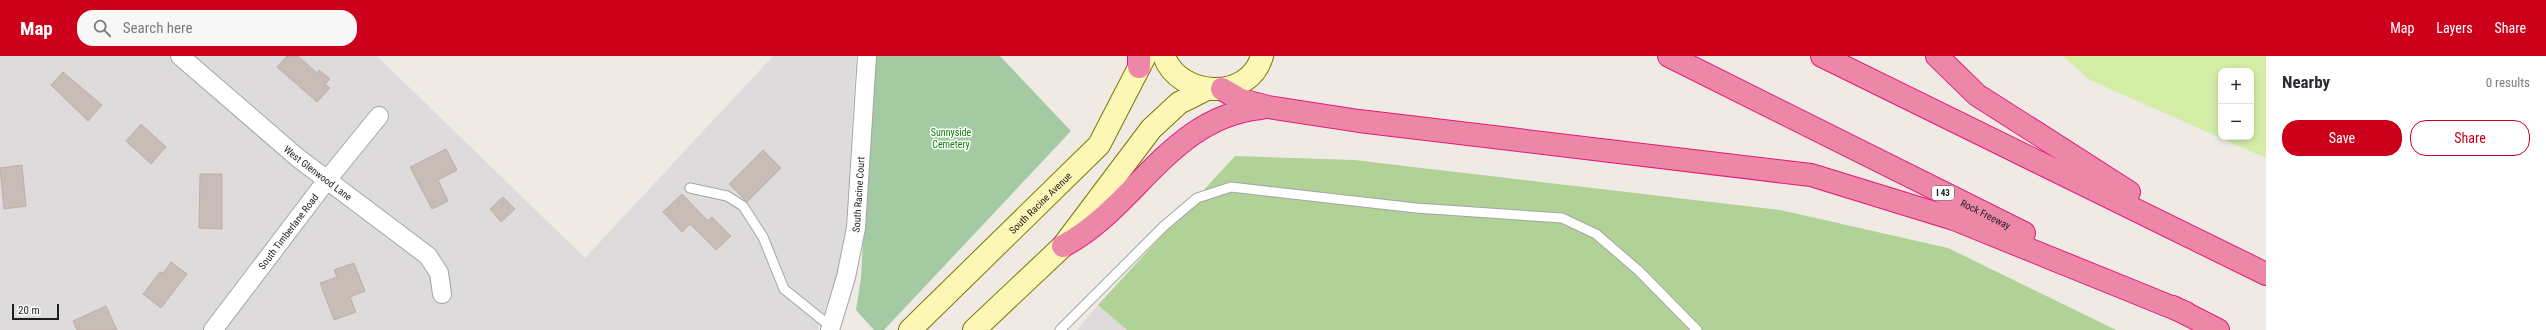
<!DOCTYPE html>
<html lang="en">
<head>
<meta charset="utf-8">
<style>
  :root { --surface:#fff; --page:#f7f7f7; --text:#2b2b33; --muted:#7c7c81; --line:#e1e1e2; --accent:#cd001b }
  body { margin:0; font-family:"Roboto Condensed",sans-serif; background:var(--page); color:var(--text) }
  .controls { position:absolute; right:12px; top:12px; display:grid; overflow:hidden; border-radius:8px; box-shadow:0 2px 6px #0003 }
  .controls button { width:36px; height:36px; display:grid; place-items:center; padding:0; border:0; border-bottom:1px solid var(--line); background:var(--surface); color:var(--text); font:20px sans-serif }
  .scale { position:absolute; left:12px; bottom:10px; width:47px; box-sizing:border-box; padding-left:4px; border:2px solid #1e1e1e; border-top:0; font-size:11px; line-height:14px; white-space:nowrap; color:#1e1e1e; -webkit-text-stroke:3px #fff; paint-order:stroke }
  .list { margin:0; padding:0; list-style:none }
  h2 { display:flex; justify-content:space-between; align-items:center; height:52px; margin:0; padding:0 16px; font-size:17px }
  h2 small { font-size:13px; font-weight:400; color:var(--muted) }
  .actions { display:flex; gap:8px; padding:12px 16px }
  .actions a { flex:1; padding:9px 0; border:1px solid var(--accent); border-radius:16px; text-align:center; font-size:14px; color:var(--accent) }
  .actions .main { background:var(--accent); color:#fff }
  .icon { flex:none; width:22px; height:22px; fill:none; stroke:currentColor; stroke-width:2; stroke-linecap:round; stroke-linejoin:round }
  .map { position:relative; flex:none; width:2266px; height:274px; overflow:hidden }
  header { display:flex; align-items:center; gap:24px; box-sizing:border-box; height:56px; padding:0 20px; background:var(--accent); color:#fff }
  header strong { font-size:19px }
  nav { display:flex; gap:22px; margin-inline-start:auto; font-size:14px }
  .search { width:280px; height:36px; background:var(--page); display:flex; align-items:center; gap:10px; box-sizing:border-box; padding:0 14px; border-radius:16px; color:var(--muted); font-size:15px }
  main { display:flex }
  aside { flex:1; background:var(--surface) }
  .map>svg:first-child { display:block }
</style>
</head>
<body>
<header>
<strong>Map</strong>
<div class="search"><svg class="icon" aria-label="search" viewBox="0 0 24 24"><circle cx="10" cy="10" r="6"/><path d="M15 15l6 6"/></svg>Search here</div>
<nav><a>Map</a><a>Layers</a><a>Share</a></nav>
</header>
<main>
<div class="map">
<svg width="2266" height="274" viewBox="0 0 2266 274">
  <rect width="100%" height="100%" fill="#f0eae4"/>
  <path fill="#dddbdb" d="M0 0H377L585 202 773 0H856L846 174 836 221 818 274H0Z
    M1098 249 1127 274H1077Z"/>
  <path fill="#d3eda7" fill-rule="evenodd" d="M2063 0H2266V102L2090 24ZM2221 15H2251V81H2221Z"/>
  <path fill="#b0d296" d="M1235 100 1354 104 1780 154 1948 192 2116 274H1127L1098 249Z"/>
  <path fill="#a4caa4" d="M873 0H1000L1071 75 884 274H874L856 254 861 222Z"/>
  <path fill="#c8bcb7" stroke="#c2aea5" d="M287 0H298L317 17 319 14 330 23 325 28 330 32 317 46 277 11Z
    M63 16 102 49 88 65 51 29Z
    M141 68 166 91 151 108 126 85Z
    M446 93 457 114 438 124 448 145 432 153 410 111Z
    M763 94 781 112 747 146 729 128Z
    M22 109 26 150 4 153 0 112Z
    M200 118H222V173L199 172Z
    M682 138 708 165 712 161 731 180 716 194 690 168 682 176 663 156Z
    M503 141 515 153 501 166 490 153Z
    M171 206 187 218 161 252 143 238 160 216 163 217Z
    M354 207 365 235 350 241 356 256 334 264 320 227 337 221 334 214Z
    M106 250 117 274H77L73 265Z"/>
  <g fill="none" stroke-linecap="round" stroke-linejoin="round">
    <defs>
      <path id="service" d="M690 132 727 140 743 150 763 181 784 233 830 270
        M1060 274 1164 170 1197 142 1231 131 1416 152 1562 162 1596 178 1639 215 1697 274"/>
      <g id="minor">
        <path id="s1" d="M180 0 298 102 428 200 439 217 442 238"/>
        <path id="s2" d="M213 274 327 124 379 60"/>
        <path id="s3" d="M830 274 846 221 856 172 867 0"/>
      </g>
      <g id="secondary">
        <path d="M1164 0C1179 42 1249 46 1262 0"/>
        <path id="s4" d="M910 274 1099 89 1145 0"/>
        <path d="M974 274 1063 190 1151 73 1179 47 1207 33"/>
      </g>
      <g id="motorway">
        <path d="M1139 0V11"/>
        <path id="s5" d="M1669 0 2024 177"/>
        <path d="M1822 0 2266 218"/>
        <path d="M1937 0 1977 39 2129 136"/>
        <path d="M1222 33 1241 44 1268 51 1359 65 1811 119 1954 163 2186 257"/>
        <path d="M1063 190C1136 152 1170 61 1261 52"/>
        <path d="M2173 251 2218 274"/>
      </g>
    </defs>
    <use href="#service" stroke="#a5a5a5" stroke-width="11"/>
    <use href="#minor" stroke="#a5a5a5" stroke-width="20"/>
    <use href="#secondary" stroke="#7b7800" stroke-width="24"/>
    <use href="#motorway" stroke="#e51a7a" stroke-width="24"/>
    <use href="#service" stroke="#fff" stroke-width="9"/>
    <use href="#minor" stroke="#fff" stroke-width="18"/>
    <use href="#secondary" stroke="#fdf7b5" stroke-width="22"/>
    <use href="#motorway" stroke="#ec87a7" stroke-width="22"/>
  </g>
  <g text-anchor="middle" stroke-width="3" stroke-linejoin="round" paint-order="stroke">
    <rect fill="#fff" stroke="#626262" stroke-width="1" x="1932" y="130" width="22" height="14" rx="3"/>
    <g font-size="9" font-weight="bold" fill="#1e1e1e">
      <text x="1943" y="140">I 43</text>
    </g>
    <g font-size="10" fill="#0c8305" stroke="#fff">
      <text x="951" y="80">Sunnyside<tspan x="951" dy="12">Cemetery</tspan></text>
    </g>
    <g font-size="10" fill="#1e1e1e" stroke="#fff">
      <text dy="4" stroke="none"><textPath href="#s1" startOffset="181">West Glenwood Lane</textPath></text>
      <text dy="4" stroke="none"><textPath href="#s3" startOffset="139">South Racine Court</textPath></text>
      <text dy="4" stroke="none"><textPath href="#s4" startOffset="182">South Racine Avenue</textPath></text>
      <text dy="4" stroke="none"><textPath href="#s5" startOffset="354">Rock Freeway</textPath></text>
      <text dy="4" stroke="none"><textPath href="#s2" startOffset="124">South Timberlane Road</textPath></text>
    </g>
  </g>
</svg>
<div class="controls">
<button>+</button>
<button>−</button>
</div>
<div class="scale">20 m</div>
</div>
<aside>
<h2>Nearby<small>0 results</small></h2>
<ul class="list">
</ul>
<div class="actions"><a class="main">Save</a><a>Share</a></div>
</aside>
</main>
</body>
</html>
